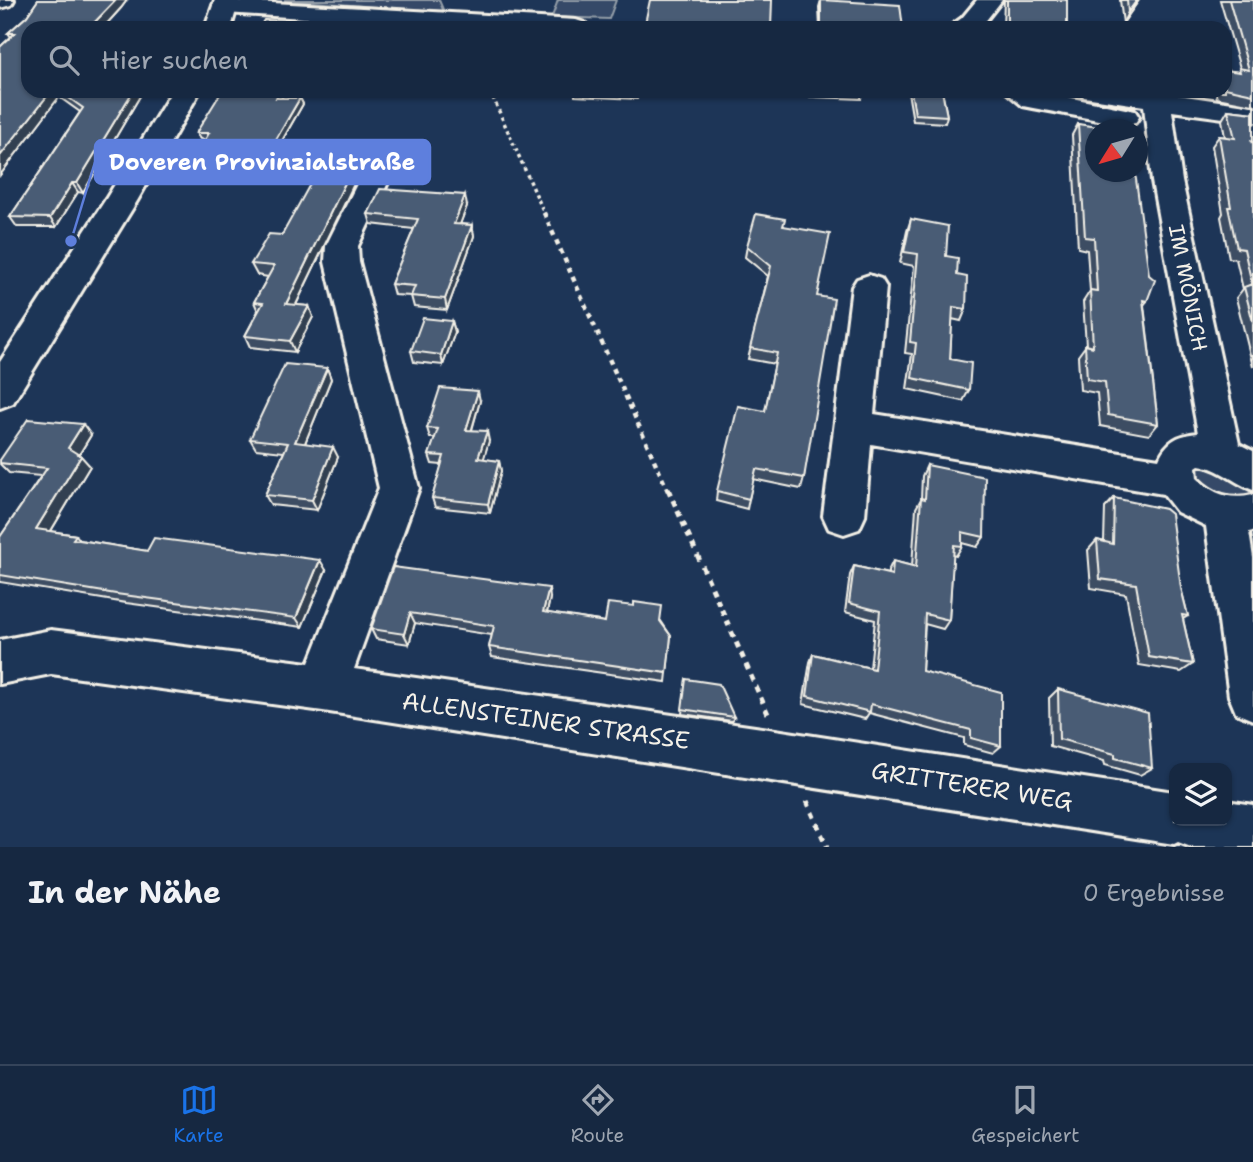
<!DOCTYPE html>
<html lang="de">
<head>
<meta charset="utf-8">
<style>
  :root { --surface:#162841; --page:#23344c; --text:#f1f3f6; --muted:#9ea6b1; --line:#35445a; --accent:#1a73e8 }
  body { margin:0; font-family:"Shantell Sans",sans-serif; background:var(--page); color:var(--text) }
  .controls { position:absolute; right:21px; bottom:21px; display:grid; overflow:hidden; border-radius:14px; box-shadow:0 2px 5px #0004 }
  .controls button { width:63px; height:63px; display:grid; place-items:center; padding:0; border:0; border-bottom:2px solid var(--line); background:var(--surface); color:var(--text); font:35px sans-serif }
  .compass { position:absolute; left:1085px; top:119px; width:63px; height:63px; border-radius:50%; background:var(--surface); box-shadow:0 2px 5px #0004; rotate:233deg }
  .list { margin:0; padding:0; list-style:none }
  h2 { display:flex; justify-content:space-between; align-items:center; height:91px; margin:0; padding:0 28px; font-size:30px }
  h2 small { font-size:23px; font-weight:400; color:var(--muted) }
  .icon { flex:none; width:38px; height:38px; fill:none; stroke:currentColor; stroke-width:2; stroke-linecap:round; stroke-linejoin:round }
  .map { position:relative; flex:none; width:1253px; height:847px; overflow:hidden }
  .search { position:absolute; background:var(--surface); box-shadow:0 2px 5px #0004; left:21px; right:21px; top:21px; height:77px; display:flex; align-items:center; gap:18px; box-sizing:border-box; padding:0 24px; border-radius:21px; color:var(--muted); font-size:26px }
  .sheet { height:217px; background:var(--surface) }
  nav { display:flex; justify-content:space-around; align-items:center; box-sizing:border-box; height:98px; border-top:2px solid var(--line); background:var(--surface); font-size:19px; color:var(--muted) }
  nav a { display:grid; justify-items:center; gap:4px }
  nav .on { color:var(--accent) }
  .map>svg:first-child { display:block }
</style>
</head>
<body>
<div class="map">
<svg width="1253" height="847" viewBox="0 0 1253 847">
  <rect width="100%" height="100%" fill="#1d3557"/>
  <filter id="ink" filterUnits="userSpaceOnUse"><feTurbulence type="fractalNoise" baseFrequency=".0143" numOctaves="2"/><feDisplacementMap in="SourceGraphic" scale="14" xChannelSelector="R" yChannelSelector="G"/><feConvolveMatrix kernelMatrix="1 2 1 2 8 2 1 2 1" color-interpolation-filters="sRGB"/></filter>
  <g filter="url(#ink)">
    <path fill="#354a67" stroke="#949ea8" stroke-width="2" d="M284 0H439L444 12Z
      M558 0H616L609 19 552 17Z
      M1204 461 1249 486 1250 495 1246 501 1227 505 1193 478 1197 464Z"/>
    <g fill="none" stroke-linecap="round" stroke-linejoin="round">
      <defs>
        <path id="minor" d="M0 0H14L11 5 0 8Z
          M219 0 576 20 585 23 589 28H456L225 13 216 11 213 6Z
          M977 0H1002L980 28H948L962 18Z
          M1005 91H1038L1135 111 1139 117 1135 123 1125 125 1033 108 1023 106Z
          M1080 91H1151L1253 106V122L1172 111 1182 181 1239 444 1253 451V490C1234 483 1220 468 1199 465L1196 467 1197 478C1214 495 1230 500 1253 495V531L1249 532 1253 558V720L1236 713 1229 696 1206 526 1177 512 1163 494 871 444 865 516 859 529 844 534 829 529 823 516 852 287 857 279 869 275 881 279 886 287 874 414 1159 459C1167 441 1178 435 1198 433L1152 181 1144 106 1084 97Z
          M378 163 389 165 393 172 358 246 359 262 419 488 354 669 769 729 1174 792V821H1227V801L1253 805V847H1191L1178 842 1174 844 323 711 51 674 0 684V640L51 630 309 663 379 488 325 262 326 246 363 172 367 165Z"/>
        <path id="major" d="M215 0H239L231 28H205Z
          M172 91H200L137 201 13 403 0 408V362L106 199Z"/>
      </defs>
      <use href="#minor" stroke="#f4f1e8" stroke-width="6"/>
      <use href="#major" stroke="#f4f1e8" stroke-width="6"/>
      <path stroke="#f4f1e8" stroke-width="3.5" stroke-dasharray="3.5 3.5" stroke-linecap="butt" d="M490 91 545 215"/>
      <path stroke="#f4f1e8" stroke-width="4.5" stroke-dasharray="5 5" stroke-linecap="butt" d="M544 213 668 491"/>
      <path stroke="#f4f1e8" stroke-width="5" stroke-dasharray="6 6" stroke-linecap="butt" d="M668 489 768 714
        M807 801 827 847"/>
      <use href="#minor" fill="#1d3557" fill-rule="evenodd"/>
      <use href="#major" fill="#1d3557" fill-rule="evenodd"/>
    </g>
    <path fill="#3e4e64" stroke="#f4f1e8" stroke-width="2" d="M38 0H127L121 8 103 28H28V91H143L83 193 78 192 56 227H17L10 217 80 112 59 97 0 175V47L11 37 8 33 27 16Z
      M821 0 903 28H820L819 7Z
      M1004 0H1067V28H1003Z
      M1120 0H1139L1123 23Z
      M1220 0H1253V105L1217 98 1215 91H1225V70L1237 72 1240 68Z
      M575 91H639L637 99 575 96Z
      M790 91H862V92L861 99 790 96Z
      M884 91H942L947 116 945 123 913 121 908 92Z
      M282 98H300L303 104 267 167 263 166 255 178 192 174 189 167 205 140 200 139 196 133Z
      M1228 110 1253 113V367L1236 298 1243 289 1236 259 1229 258 1221 217 1223 213 1212 146 1219 136 1225 137 1222 120Z
      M1078 124 1096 130 1147 301 1144 305 1158 424 1149 435 1100 426 1097 393 1080 390 1078 356 1086 345 1083 302 1090 291 1087 250 1078 248 1072 135Z
      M361 150 365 161 296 305 309 306 313 317 295 352 250 347 245 336 258 311 254 302 268 277 257 275 251 264 282 235 324 168Z
      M467 206 460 224 472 225 474 236 447 310 414 307 411 296 394 295 391 284 414 229 371 224 368 214Z
      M911 219 946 256 957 275 966 309 961 321 952 319 950 359 969 390 963 401 907 389 912 354 905 353 914 266 900 263 907 231Z
      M784 226 817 296 804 478 801 489 753 479 747 509 716 501 717 491 765 411 775 364 748 359 768 276 745 257 747 246Z
      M452 321 455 332 443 365 414 362 411 351Z
      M327 368 331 379 305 443 338 457 317 510 271 505 265 495 284 452 256 449 250 439Z
      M480 401 472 430 489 441 483 459 499 461 501 471 490 513 435 507 432 498 442 465 432 464 429 455 435 438H430L427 428Z
      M91 435 79 455 90 466 51 531 76 535 80 540 147 551 326 570 302 627 126 603 0 582V537L41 476 9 473 0 464V460Z
      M927 465 984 537 977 547 962 543V546L956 556 953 555 949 620 943 629 925 624 922 671 1001 746 993 753 964 745V738L869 713 865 719 803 704 810 662 813 654 870 668 875 620 845 612 850 575 854 566 888 574V571L893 561 912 566 916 508 921 499 922 476Z
      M1114 498 1181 588 1188 616 1183 619 1193 664 1181 672 1139 665 1126 594 1091 588 1088 550 1097 540 1104 542 1105 508Z
      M393 567 550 598 547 613 605 622 661 621 671 636 666 682 492 657 489 647 492 635 415 623 409 644 376 639 371 629Z
      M686 679 734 717 732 721 682 714Z
      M1058 689 1152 768 1140 775 1105 765 1104 761 1050 746 1049 698Z"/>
    <path fill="#324051" stroke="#f4f1e8" stroke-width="2" d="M116 0H127L121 8 103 28H89Z
      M1137 0H1139L1123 23 1128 12Z
      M51 91H56L59 97 0 175V156Z
      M133 91H143L83 193 77 183Z
      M279 91H285L278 104 276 98Z
      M300 98 303 104 267 167 264 160Z
      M361 150 365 161 291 315 286 304Z
      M260 160 263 166 255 178 253 172Z
      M72 183 78 192 56 227 50 218Z
      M465 195 467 206 456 235 454 224Z
      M472 225 474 236 447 310 445 299Z
      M309 306 313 317 295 352 290 341Z
      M452 321 455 332 443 365 441 355Z
      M327 368 331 379 301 453 295 442Z
      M478 391 480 401 469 439 466 430Z
      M83 424 91 435 77 458 68 448Z
      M487 431 489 441 481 468 478 458Z
      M333 447 338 457 317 510 312 500Z
      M81 456 90 466 46 539 36 529Z
      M499 461 501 471 490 513 488 504Z
      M320 560 326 570 302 627 296 618Z
      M549 588 550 598 545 622 543 612Z
      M410 613 415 623 409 644 404 634Z"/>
    <path fill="#485b74" stroke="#f4f1e8" stroke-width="2" d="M38 0H116L89 28H28V91H51L0 156V47L15 33H8L27 16Z
      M650 0H772L771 28H644Z
      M821 0 900 5 903 28H821Z
      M1007 0H1067V28H1007Z
      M1127 0H1137L1128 12Z
      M1229 0H1253V94L1225 88V70L1240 72 1239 68 1249 70Z
      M264 20 313 22 311 28H259Z
      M59 91H133L77 183H72L50 218 10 217 83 108Z
      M222 91H279L276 98H300L264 160H260L253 172 189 167 209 133H196Z
      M911 91H942L947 116 915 114Z
      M1228 110 1253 113V141L1250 140 1252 141 1253 144V322L1244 287 1252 284 1244 249 1237 248 1228 207H1231L1219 136 1235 138Z
      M1078 124 1118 130H1096V172H1135L1149 275 1155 280 1147 301 1143 300 1158 424 1108 415 1105 382 1087 379 1085 345 1093 347 1090 290 1097 291 1094 238 1085 237Z
      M335 148 361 150 286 304 309 306 290 341 245 336 263 303 254 302 274 266 251 264 269 234 282 235 319 168H324Z
      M380 189 465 195 454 224 472 225 445 299 411 296 415 286 391 284 418 219 368 214Z
      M756 214 785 219 783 226 830 234 817 296 834 299 804 478 756 469 749 499 717 491 738 406 765 411 777 353 750 348 771 266 747 246Z
      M911 219 948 226 946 256 958 258 957 275 967 277 966 309 953 307 950 359 971 363 969 390 912 378 916 343 910 342 918 254 904 252Z
      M423 318 452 321 441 355 411 351Z
      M285 364 327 368 295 442 333 447 312 500 265 495 288 443 250 439Z
      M440 388 478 391 466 430 487 431 478 458 499 461 488 504 432 498 444 456 429 455 438 429 427 428Z
      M28 419 83 424 68 448 81 456 36 529 76 535 73 539 147 551 154 538 320 560 296 618 116 594 0 575V537L47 468 0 463V460Z
      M927 465 985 477 984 537 962 532V546L954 545 949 620 925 614 922 671 1001 692V746L971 738V730L871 704 870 712 807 696 813 654 874 669 880 611 849 603 854 566 892 575 893 561 916 567 921 498 925 499Z
      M1114 498 1165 509 1171 514 1181 588 1188 616 1182 615 1193 664 1149 657 1136 584 1100 579 1097 540 1113 544Z
      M393 567 549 588 543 612 605 622 608 603 634 606V602L662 606 660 621 671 636 667 673 489 647 494 626 410 613 404 634 371 629Z
      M686 679 719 684 734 717 682 709Z
      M1058 689 1148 713 1152 768 1115 758V754L1059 739Z"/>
  </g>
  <g text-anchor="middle" stroke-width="5" stroke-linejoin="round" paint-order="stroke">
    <g font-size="21" fill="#f4f1e8" stroke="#1d3557">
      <text transform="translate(1188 288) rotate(79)" y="7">IM MÖNICH</text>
    </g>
    <g font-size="24" fill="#f4f1e8" stroke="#1d3557">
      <text transform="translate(546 721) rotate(8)" y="8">ALLENSTEINER STRASSE</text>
      <text transform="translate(972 786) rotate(9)" y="8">GRITTERER WEG</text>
    </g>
  </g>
  <path fill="none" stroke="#5e7fdd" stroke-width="2.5" d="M71 241L95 162"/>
  <circle fill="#5e7fdd" stroke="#1d3557" stroke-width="2.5" cx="71" cy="241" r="7"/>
  <rect fill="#5e7fdd" stroke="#5e7fdd" stroke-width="2.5" x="95" y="140" width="335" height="44" rx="7"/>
  <g font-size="23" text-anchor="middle" font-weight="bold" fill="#fff">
    <text x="262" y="170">Doveren Provinzialstraße</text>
  </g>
</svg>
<div class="controls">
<button><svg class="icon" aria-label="layers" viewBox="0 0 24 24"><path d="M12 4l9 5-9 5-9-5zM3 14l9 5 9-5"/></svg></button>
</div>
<svg class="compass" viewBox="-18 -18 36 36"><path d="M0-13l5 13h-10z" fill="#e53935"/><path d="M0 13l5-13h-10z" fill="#9ea6b1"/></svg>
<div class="search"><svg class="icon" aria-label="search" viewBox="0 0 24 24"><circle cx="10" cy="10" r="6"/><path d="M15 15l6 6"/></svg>Hier suchen</div>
</div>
<section class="sheet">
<h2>In der Nähe<small>0 Ergebnisse</small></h2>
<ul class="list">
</ul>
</section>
<nav>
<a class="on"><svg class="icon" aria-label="map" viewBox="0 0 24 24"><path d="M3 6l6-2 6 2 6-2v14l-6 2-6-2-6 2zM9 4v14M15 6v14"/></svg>Karte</a>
<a><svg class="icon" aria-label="directions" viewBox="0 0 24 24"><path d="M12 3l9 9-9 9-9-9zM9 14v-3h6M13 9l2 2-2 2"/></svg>Route</a>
<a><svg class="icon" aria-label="saved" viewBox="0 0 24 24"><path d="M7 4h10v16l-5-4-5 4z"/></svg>Gespeichert</a>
</nav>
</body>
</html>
